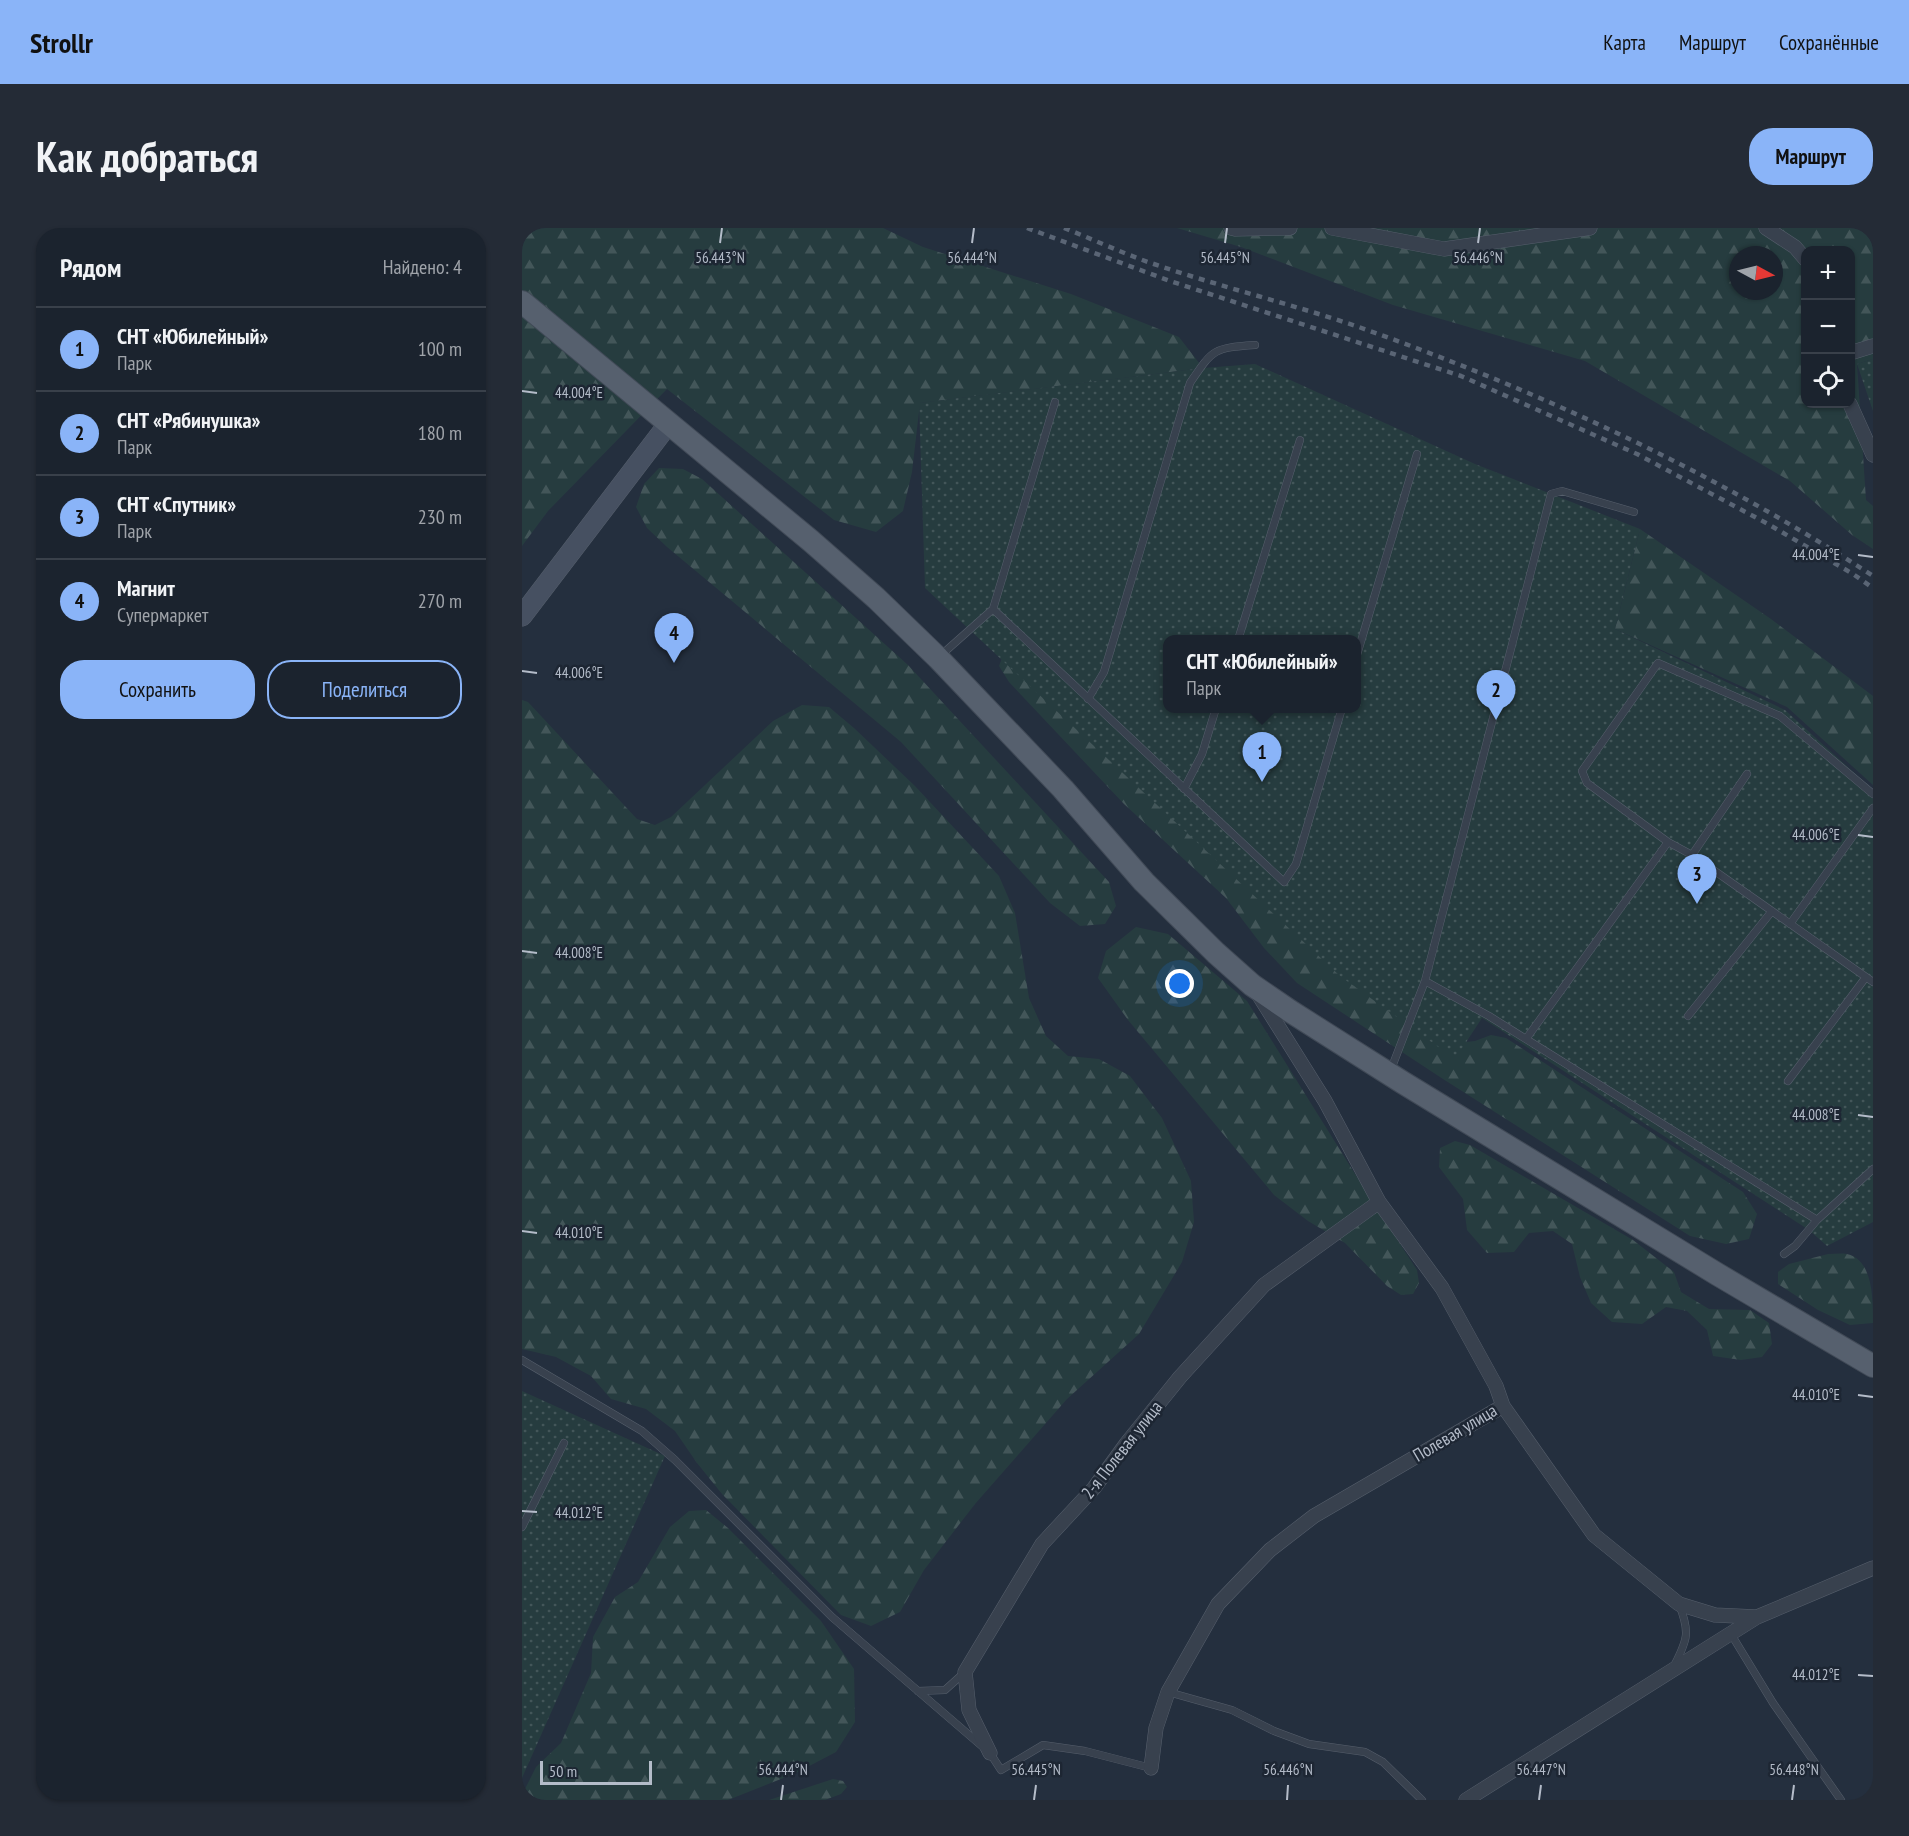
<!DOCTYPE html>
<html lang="ru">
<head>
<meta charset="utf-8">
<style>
  :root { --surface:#1b232e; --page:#242b36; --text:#f1f3f6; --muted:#a0a4aa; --line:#39404a; --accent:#8ab4f8 }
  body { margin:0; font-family:"PT Sans Narrow",sans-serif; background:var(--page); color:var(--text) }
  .controls { position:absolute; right:18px; top:18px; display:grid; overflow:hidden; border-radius:12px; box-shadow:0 2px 4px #0004 }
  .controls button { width:54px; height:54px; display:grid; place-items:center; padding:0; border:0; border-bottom:2px solid var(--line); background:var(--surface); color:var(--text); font:30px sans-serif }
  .compass { position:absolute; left:1207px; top:18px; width:54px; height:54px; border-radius:50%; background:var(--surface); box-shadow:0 2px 4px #0004; rotate:97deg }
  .scale { position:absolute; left:18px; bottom:15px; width:112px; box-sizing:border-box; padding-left:6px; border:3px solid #b4bcc9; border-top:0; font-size:16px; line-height:21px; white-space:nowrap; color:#b4bcc9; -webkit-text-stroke:4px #1d2633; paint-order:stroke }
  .you { position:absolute; left:658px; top:756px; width:21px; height:21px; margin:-15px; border:4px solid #fff; border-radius:50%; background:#1a73e8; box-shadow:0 0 0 9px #1a73e833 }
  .badge { display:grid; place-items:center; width:39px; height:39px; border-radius:50%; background:var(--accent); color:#111; font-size:20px; font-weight:700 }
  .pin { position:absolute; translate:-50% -50px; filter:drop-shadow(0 2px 3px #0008) }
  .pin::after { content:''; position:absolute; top:32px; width:21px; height:18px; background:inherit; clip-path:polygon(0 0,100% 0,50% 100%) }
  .popup { position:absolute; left:641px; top:407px; width:198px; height:78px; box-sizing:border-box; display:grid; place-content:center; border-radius:12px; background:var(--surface); filter:drop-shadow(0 2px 4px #0005); font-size:20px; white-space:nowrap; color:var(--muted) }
  .popup b { font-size:22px; color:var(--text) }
  .popup::after { content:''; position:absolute; left:50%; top:100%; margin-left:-12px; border:12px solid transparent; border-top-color:var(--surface) }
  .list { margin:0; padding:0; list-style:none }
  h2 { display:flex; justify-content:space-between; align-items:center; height:78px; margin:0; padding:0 24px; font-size:26px }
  h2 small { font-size:20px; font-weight:400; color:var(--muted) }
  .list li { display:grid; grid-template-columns:39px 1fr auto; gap:18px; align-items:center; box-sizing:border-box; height:84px; padding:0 24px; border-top:2px solid var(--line) }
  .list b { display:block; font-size:22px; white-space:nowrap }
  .list p { margin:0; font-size:20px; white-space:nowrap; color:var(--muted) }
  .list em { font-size:20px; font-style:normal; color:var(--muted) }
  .actions { display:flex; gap:12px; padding:18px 24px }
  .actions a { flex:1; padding:14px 0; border:2px solid var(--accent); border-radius:24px; text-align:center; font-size:21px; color:var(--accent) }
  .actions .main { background:var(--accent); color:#111 }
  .icon { flex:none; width:33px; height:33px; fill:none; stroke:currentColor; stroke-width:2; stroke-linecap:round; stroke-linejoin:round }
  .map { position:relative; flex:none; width:1351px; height:1572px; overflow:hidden; border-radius:24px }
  header { display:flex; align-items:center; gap:36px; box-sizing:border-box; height:84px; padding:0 30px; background:var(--accent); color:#111 }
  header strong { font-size:28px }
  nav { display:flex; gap:33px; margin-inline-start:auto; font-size:21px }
  .intro { display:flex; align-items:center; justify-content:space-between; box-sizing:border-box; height:144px; padding:0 36px }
  h1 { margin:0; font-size:42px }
  .button { padding:15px 27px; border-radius:24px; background:var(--accent); color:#111; font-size:21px; font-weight:700 }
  main { display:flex; gap:36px; padding:0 36px }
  aside { flex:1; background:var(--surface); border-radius:24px; box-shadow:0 2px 4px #0004 }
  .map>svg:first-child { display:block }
</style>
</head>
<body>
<header>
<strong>Strollr</strong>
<nav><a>Карта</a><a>Маршрут</a><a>Сохранённые</a></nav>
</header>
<div class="intro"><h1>Как добраться</h1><a class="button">Маршрут</a></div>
<main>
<aside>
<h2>Рядом<small>Найдено: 4</small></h2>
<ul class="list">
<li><span class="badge">1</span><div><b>СНТ «Юбилейный»</b><p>Парк</p></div><em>100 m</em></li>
<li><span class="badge">2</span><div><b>СНТ «Рябинушка»</b><p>Парк</p></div><em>180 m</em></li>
<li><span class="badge">3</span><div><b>СНТ «Спутник»</b><p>Парк</p></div><em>230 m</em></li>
<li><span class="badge">4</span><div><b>Магнит</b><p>Супермаркет</p></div><em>270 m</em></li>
</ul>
<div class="actions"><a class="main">Сохранить</a><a>Поделиться</a></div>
</aside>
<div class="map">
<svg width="1351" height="1572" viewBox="0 0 1351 1572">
  <defs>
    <pattern id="forest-firs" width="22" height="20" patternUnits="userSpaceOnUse" patternTransform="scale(1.5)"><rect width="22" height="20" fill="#263c3f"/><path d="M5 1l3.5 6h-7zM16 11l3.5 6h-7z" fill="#435659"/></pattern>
    <pattern id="garden-dots" width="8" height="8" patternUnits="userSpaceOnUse" patternTransform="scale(1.5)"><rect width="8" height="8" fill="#263c3f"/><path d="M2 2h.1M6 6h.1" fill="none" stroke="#435659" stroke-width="1.8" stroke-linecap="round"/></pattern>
  </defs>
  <rect width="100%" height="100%" fill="#242f3e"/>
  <path fill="url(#forest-firs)" fill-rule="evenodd" d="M0 0H361L401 19 549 66 657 109 681 140 398 175 390 244 381 283 354 304 312 292 145 161 26 283 0 318Z
    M655 0H1351V131L1335 136 1344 272 1351 278V321L1330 307 1268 253 1063 133 871 77 719 19ZM1284 22H1328V176H1284ZM1216 27H1252V63H1216Z
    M137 240 161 241 180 251 386 437 587 654 594 678 583 696 558 698 528 675 379 514 145 319 125 300 114 279 122 256Z
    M1118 301 1249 391 1351 468V557L1265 479 1093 401Z
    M482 425 934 815 953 813 969 807 984 810 1221 964 1235 986 1227 1011 1204 1016 1168 1008 921 851 775 755 742 720 704 670 602 576 487 454 477 438Z
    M0 472 6 474 115 591 133 597 149 589 251 493 280 477 307 479 332 500 393 558 477 648 493 685 507 770 524 808 546 828 577 831 608 848 640 890 669 953 672 994 660 1034 617 1106 545 1171 453 1276 402 1342 378 1384 349 1398 319 1387 200 1266 175 1235 153 1203 124 1181 89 1171 69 1148 34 1129 0 1121Z
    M614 699 646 706 725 773 848 970 895 1042 897 1055 891 1066 879 1067 865 1058 823 1015 786 993 752 967 606 792 576 750 584 723Z
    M933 913 948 917 1111 1012 1152 1044 1159 1064 1187 1081 1228 1082 1247 1095 1250 1116 1240 1129 1219 1132 1191 1128 1185 1102 1165 1083 1144 1079 1120 1096 1090 1094 1069 1075 1058 1049 1050 1016 1031 1003 1007 1005 992 1024 965 1025 945 1002 941 971 917 939 918 920Z
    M1306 1026C1312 1026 1319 1025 1325 1026 1351 1032 1351 1070 1351 1095L1328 1097 1296 1082 1256 1056V1044L1267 1036Z
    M184 1282 206 1300 299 1393 332 1441 333 1494 314 1524 274 1545 206 1572H0V1567L14 1539 39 1515 69 1445 71 1409 93 1369 116 1354 148 1299 167 1283Z
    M311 1551 321 1553 325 1559 319 1566 303 1572H247Z"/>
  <path fill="url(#garden-dots)" fill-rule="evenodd" d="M1351 131V183L1335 136Z
    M733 136 953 236 1118 301 1093 401 1263 482 1351 562V994L1305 1018 1287 1002 960 790 933 831 818 748 403 360 397 175 681 140ZM646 412H834V480H646Z
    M0 1163 143 1228 0 1550Z"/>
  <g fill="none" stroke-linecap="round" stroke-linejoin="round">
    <defs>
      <path id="lane" d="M471 381 762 654 774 636 820 480
        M716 412 778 212
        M418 428 471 381 533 174
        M834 430 895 226
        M566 471 582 444 668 155C691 121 691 120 733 117
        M662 561 680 526 694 480
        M1351 566 1258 488 1136 435 1060 543 1065 555 1146 614 1170 627 1351 754
        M1170 627 1225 546
        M1268 696 1351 580
        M903 753 967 788 1295 992
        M1166 788 1250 683
        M1004 811 1146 614
        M868 844 903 753 1029 266 1040 263 1112 284
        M1266 853 1344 749
        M1262 1026 1273 1018 1295 992 1351 941
        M0 1132 120 1203 153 1232 310 1389 468 1525 479 1542 521 1517 563 1523 629 1540
        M0 1299 42 1215
        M1209 1406 1251 1475 1319 1572
        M1152 1438C1166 1411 1168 1404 1157 1376
        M396 1463 423 1462 443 1444
        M646 1464 710 1482 752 1503 787 1516 843 1524 861 1534 900 1572"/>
      <path id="street" d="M709 0 713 1 768 0
        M810 0 922 21 1068 0
        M1244 0 1273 19 1284 32
        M1328 125 1351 118
        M1328 176 1351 227
        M981 1178 1072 1307 1157 1376 1193 1387 1235 1389
        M468 1525 447 1482 443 1444 520 1316 572 1260 604 1216 658 1149 742 1057 857 974
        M629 1540 634 1500 646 1464 696 1376 748 1322 792 1288 981 1178 974 1158 920 1060 857 974 803 873 736 766
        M944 1572 1235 1389 1351 1340"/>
      <path id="secondary" d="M0 388 147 195"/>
      <path id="primary" d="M0 74 289 313 354 370 416 430 541 561 622 654 694 725 730 757 768 783 880 854 1195 1046 1351 1138"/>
    </defs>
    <use href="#lane" stroke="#565f6c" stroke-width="8"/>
    <use href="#street" stroke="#565f6c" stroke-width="15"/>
    <use href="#secondary" stroke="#565f6c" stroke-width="21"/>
    <use href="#primary" stroke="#414a57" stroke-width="24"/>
    <use href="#lane" stroke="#38414e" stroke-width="7"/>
    <use href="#street" stroke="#38414e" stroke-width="14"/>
    <use href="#secondary" stroke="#465061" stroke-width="20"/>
    <use href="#primary" stroke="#56606e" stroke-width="22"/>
    <path stroke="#5a6575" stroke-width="4.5" stroke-dasharray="6 6" stroke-linecap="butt" d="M505 0 648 53 939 148 1115 226 1246 296 1331 346 1351 360
      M542 0C570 11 598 24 626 34 695 58 766 75 834 98 1015 162 1191 243 1351 348"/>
  </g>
  <path fill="none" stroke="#b4bcc9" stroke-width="2" d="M198 15 200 0M450 15 452 0M703 15 705 0M956 15 958 0M0 163 15 165M1336 327 1351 329M0 443 15 445M1336 607 1351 609M0 723 15 725M1336 887 1351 889M0 1003 15 1005M1336 1167 1351 1169M0 1283 15 1284M1336 1447 1351 1448M259 1572 261 1557M512 1572 514 1557M765 1572 766 1557M1017 1572 1019 1557M1270 1572 1272 1557"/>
  <g text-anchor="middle" stroke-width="5" stroke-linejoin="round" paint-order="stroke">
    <g font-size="18" fill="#b4bcc9" stroke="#1d2633">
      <text transform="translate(933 1205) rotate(-31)" y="6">Полевая улица</text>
      <text transform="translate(600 1222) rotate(-52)" y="6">2-я Полевая улица</text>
    </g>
  </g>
  <g font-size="15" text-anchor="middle" fill="#b4bcc9" stroke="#1d2633" stroke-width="5" stroke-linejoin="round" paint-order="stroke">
    <text x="198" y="35">56.443°N</text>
    <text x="450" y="35">56.444°N</text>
    <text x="703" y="35">56.445°N</text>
    <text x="956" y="35">56.446°N</text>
    <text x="57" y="170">44.004°E</text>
    <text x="1294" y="332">44.004°E</text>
    <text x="57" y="450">44.006°E</text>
    <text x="1294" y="612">44.006°E</text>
    <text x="57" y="730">44.008°E</text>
    <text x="1294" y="892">44.008°E</text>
    <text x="57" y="1010">44.010°E</text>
    <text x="1294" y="1172">44.010°E</text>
    <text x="57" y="1290">44.012°E</text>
    <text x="1294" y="1452">44.012°E</text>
    <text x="261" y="1547">56.444°N</text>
    <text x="514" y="1547">56.445°N</text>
    <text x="766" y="1547">56.446°N</text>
    <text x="1019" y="1547">56.447°N</text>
    <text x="1272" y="1547">56.448°N</text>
  </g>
</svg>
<div class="controls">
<button>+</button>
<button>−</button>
<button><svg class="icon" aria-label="locate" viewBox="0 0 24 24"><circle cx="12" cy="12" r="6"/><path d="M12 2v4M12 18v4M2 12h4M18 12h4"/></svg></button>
</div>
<svg class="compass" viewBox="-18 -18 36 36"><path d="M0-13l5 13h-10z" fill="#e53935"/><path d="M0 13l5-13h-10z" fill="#a0a4aa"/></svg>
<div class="scale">50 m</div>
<div class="you"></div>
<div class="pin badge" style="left:740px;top:554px">1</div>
<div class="popup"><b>СНТ «Юбилейный»</b>Парк</div>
<div class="pin badge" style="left:974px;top:492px">2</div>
<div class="pin badge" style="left:1175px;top:676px">3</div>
<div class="pin badge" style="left:152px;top:435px">4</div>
</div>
</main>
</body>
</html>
